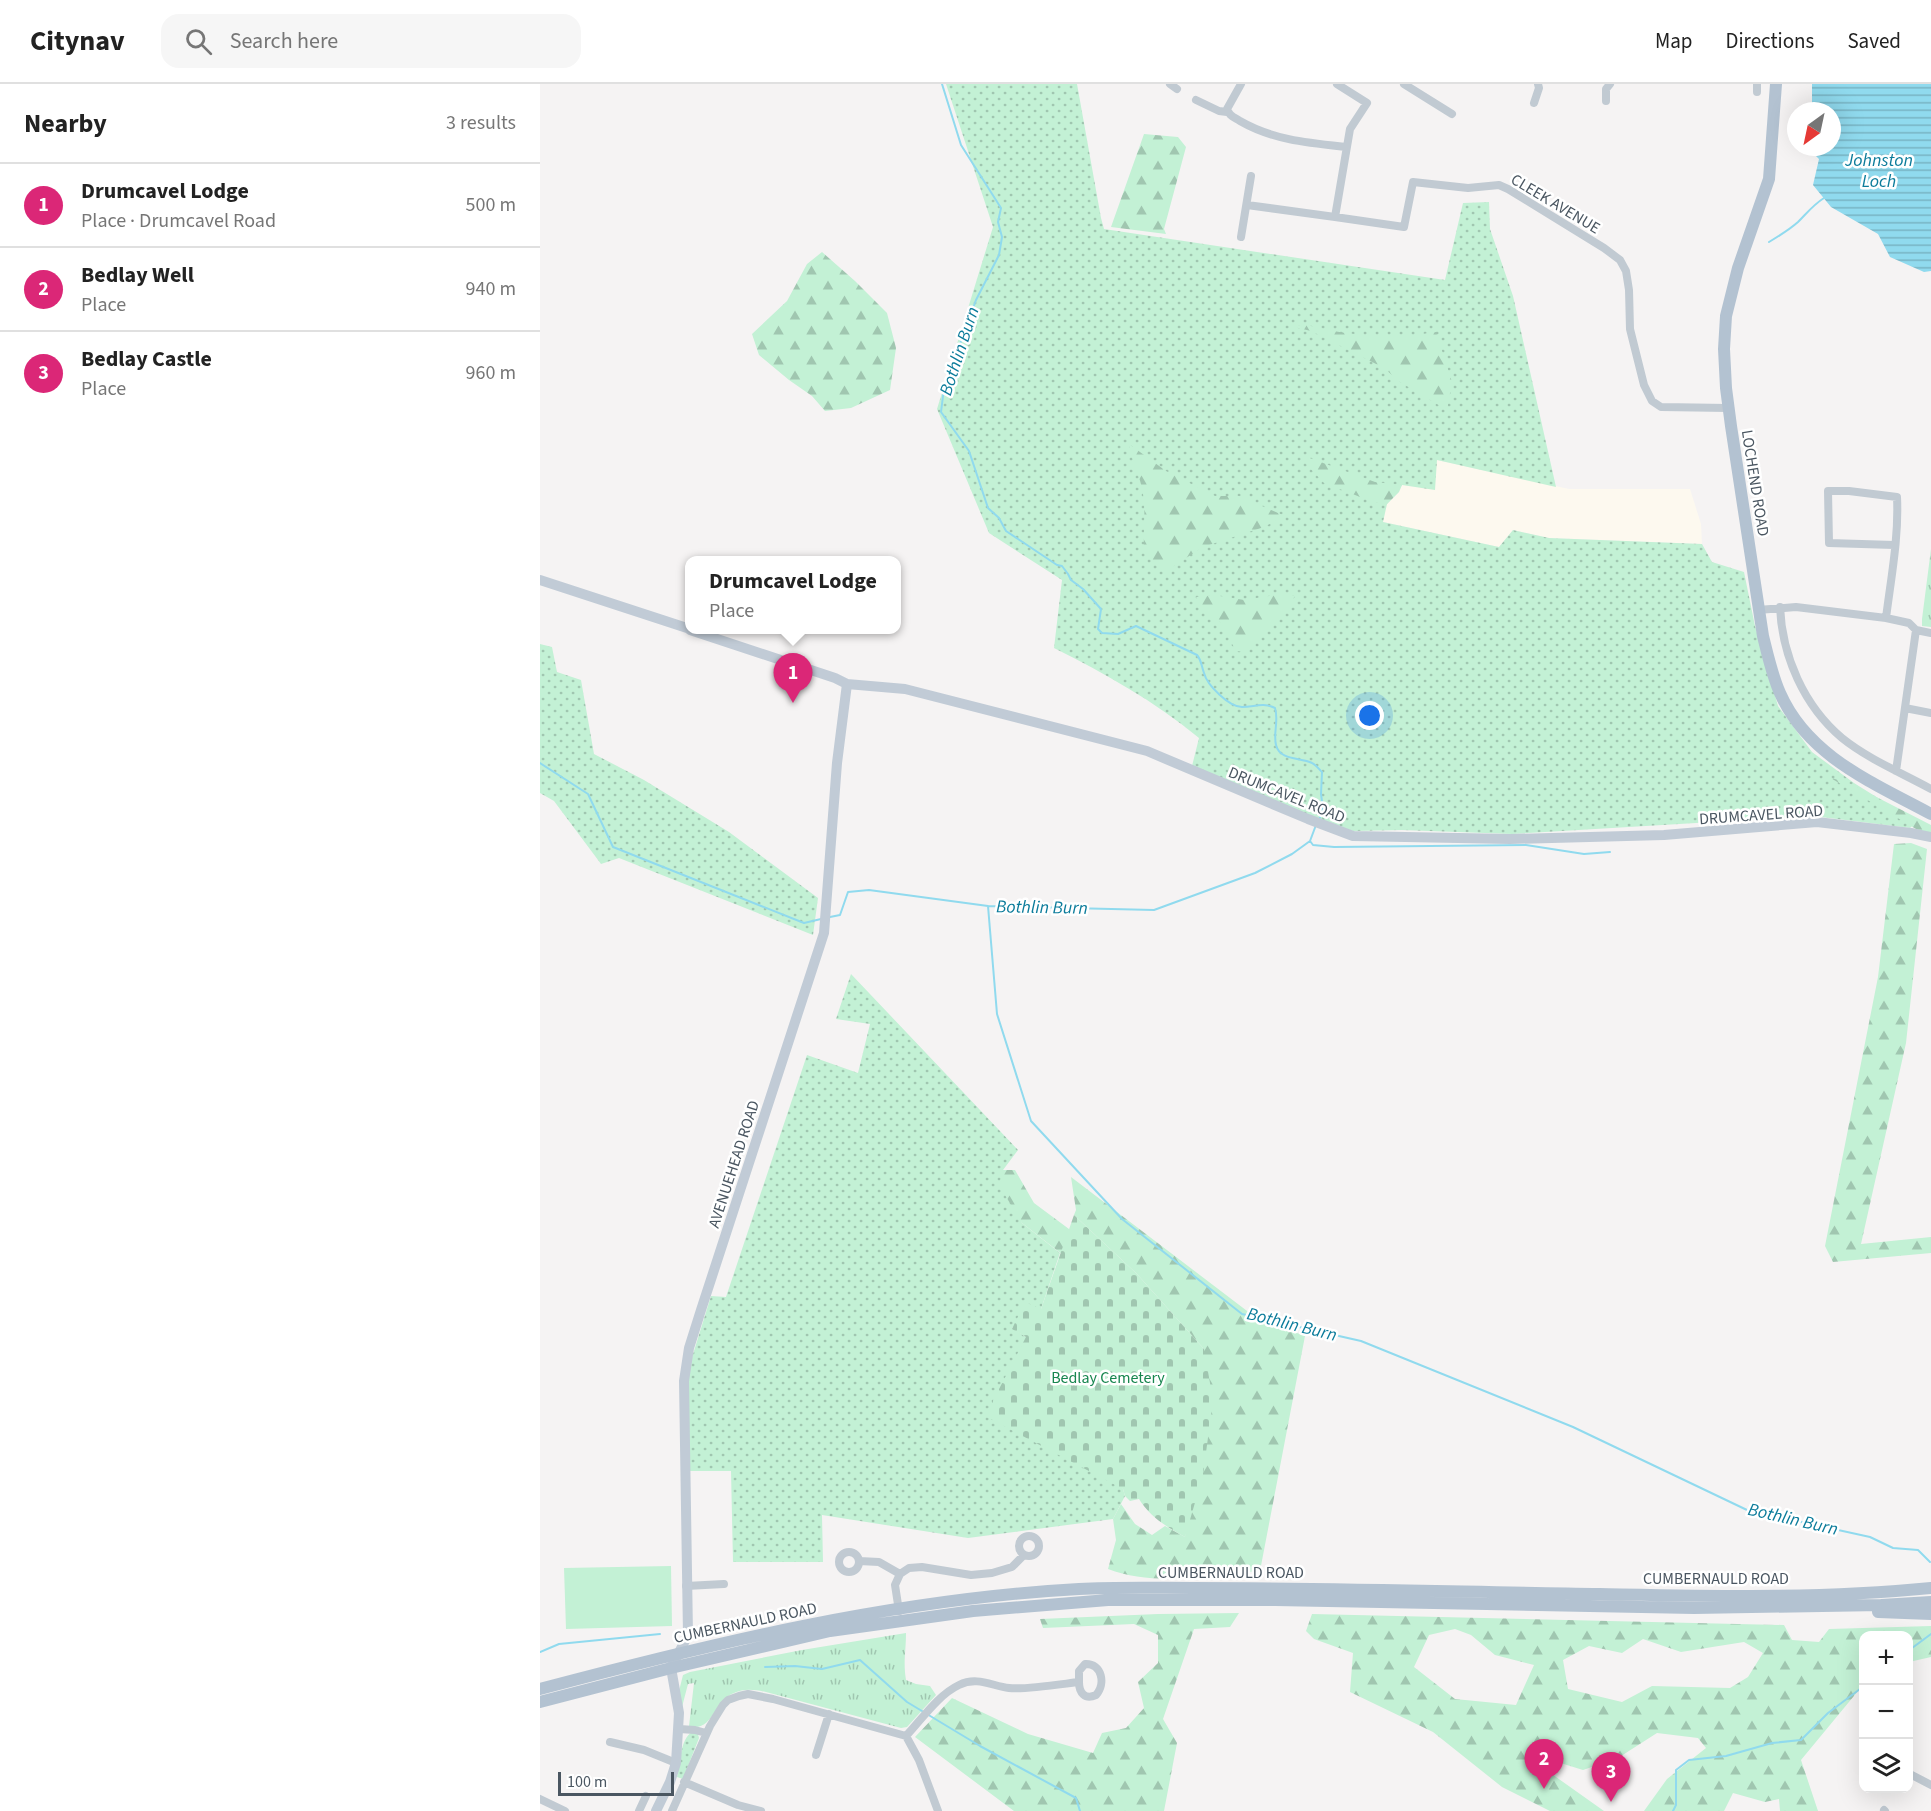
<!DOCTYPE html>
<html lang="en">
<head>
<meta charset="utf-8">
<style>
  :root { --surface:#fff; --page:#f6f6f6; --text:#222; --muted:#767676; --line:#e0e0e0; --accent:#db2777 }
  body { margin:0; font-family:"Source Sans 3",sans-serif; background:var(--page); color:var(--text) }
  .controls { position:absolute; right:18px; bottom:18px; display:grid; overflow:hidden; border-radius:12px; box-shadow:0 6px 24px #0002 }
  .controls button { width:54px; height:54px; display:grid; place-items:center; padding:0; border:0; border-bottom:2px solid var(--line); background:var(--surface); color:var(--text); font:30px sans-serif }
  .compass { position:absolute; left:1247px; top:18px; width:54px; height:54px; border-radius:50%; background:var(--surface); box-shadow:0 6px 24px #0002; rotate:213deg }
  .scale { position:absolute; left:18px; bottom:15px; width:116px; box-sizing:border-box; padding-left:6px; border:3px solid #4a5661; border-top:0; font-size:16px; line-height:21px; white-space:nowrap; color:#4a5661; -webkit-text-stroke:4px #fff; paint-order:stroke }
  .you { position:absolute; left:830px; top:632px; width:21px; height:21px; margin:-15px; border:4px solid #fff; border-radius:50%; background:#1a73e8; box-shadow:0 0 0 9px #1a73e833 }
  .badge { display:grid; place-items:center; width:39px; height:39px; border-radius:50%; background:var(--accent); color:#fff; font-size:20px; font-weight:700 }
  .pin { position:absolute; translate:-50% -50px; filter:drop-shadow(0 2px 3px #0008) }
  .pin::after { content:''; position:absolute; top:32px; width:21px; height:18px; background:inherit; clip-path:polygon(0 0,100% 0,50% 100%) }
  .popup { position:absolute; left:145px; top:472px; width:216px; height:78px; box-sizing:border-box; display:grid; place-content:center; border-radius:12px; background:var(--surface); filter:drop-shadow(0 2px 4px #0005); font-size:20px; white-space:nowrap; color:var(--muted) }
  .popup b { font-size:22px; color:var(--text) }
  .popup::after { content:''; position:absolute; left:50%; top:100%; margin-left:-12px; border:12px solid transparent; border-top-color:var(--surface) }
  .list { margin:0; padding:0; list-style:none }
  h2 { display:flex; justify-content:space-between; align-items:center; height:78px; margin:0; padding:0 24px; font-size:26px }
  h2 small { font-size:20px; font-weight:400; color:var(--muted) }
  .list li { display:grid; grid-template-columns:39px 1fr auto; gap:18px; align-items:center; box-sizing:border-box; height:84px; padding:0 24px; border-top:2px solid var(--line) }
  .list b { display:block; font-size:22px; white-space:nowrap }
  .list p { margin:0; font-size:20px; white-space:nowrap; color:var(--muted) }
  .list em { font-size:20px; font-style:normal; color:var(--muted) }
  .icon { flex:none; width:33px; height:33px; fill:none; stroke:currentColor; stroke-width:2; stroke-linecap:round; stroke-linejoin:round }
  .map { position:relative; flex:none; width:1391px; height:1727px; overflow:hidden }
  header { display:flex; align-items:center; gap:36px; box-sizing:border-box; height:84px; padding:0 30px; background:var(--surface); border-bottom:2px solid var(--line) }
  header strong { font-size:28px }
  nav { display:flex; gap:33px; margin-inline-start:auto; font-size:21px }
  .search { width:420px; height:54px; background:var(--page); display:flex; align-items:center; gap:15px; box-sizing:border-box; padding:0 21px; border-radius:18px; color:var(--muted); font-size:22px }
  main { display:flex }
  aside { flex:1; background:var(--surface) }
  .map>svg:first-child { display:block }
</style>
</head>
<body>
<header>
<strong>Citynav</strong>
<div class="search"><svg class="icon" aria-label="search" viewBox="0 0 24 24"><circle cx="10" cy="10" r="6"/><path d="M15 15l6 6"/></svg>Search here</div>
<nav><a>Map</a><a>Directions</a><a>Saved</a></nav>
</header>
<main>
<aside>
<h2>Nearby<small>3 results</small></h2>
<ul class="list">
<li><span class="badge">1</span><div><b>Drumcavel Lodge</b><p>Place · Drumcavel Road</p></div><em>500 m</em></li>
<li><span class="badge">2</span><div><b>Bedlay Well</b><p>Place</p></div><em>940 m</em></li>
<li><span class="badge">3</span><div><b>Bedlay Castle</b><p>Place</p></div><em>960 m</em></li>
</ul>
</aside>
<div class="map">
<svg width="1391" height="1727" viewBox="0 0 1391 1727">
  <defs>
    <pattern id="grass-dots" width="8" height="8" patternUnits="userSpaceOnUse" patternTransform="scale(1.5)"><rect width="8" height="8" fill="#c3f1d5"/><path d="M2 2h.1M6 6h.1" fill="none" stroke="#a0c6b0" stroke-width="1.8" stroke-linecap="round"/></pattern>
    <pattern id="forest-firs" width="22" height="20" patternUnits="userSpaceOnUse" patternTransform="scale(1.5)"><rect width="22" height="20" fill="#c3f1d5"/><path d="M5 1l3.5 6h-7zM16 11l3.5 6h-7z" fill="#a0c6b0"/></pattern>
    <pattern id="cemetery-stones" width="16" height="16" patternUnits="userSpaceOnUse" patternTransform="scale(1.5)"><rect width="16" height="16" fill="#c3f1d5"/><path d="M2 7V4a2 2 0 0 1 4 0v3zM10 15v-3a2 2 0 0 1 4 0v3z" fill="#a0c6b0"/></pattern>
    <pattern id="park-tufts" width="24" height="20" patternUnits="userSpaceOnUse" patternTransform="scale(1.5)"><rect width="24" height="20" fill="#c3f1d5"/><path d="M3 7l-1-3M5 7V3M7 7l1-3M15 17l-1-3M17 17v-4M19 17l1-3" fill="none" stroke="#a0c6b0"/></pattern>
    <pattern id="water-rules" width="6" height="5" patternUnits="userSpaceOnUse" patternTransform="scale(1.5)"><rect width="6" height="5" fill="#90daee"/><path d="M0 2.5h6" fill="none" stroke="#78b4c4"/></pattern>
  </defs>
  <rect width="100%" height="100%" fill="#f5f3f3"/>
  <path fill="#fdf9ef" d="M897 376 1029 405H1150L1161 440 1162 460 1009 454 973 446 959 463 843 438 846 421 859 408 862 401Z"/>
  <path fill="url(#grass-dots)" d="M406 0H537L561 134 564 145 905 196 923 119 949 118 950 145 973 212 1016 403 897 376 895 406 862 401 847 420 843 438 959 463 973 446 1009 454 1162 460 1172 478 1204 488 1215 542 1238 622 1272 668 1314 699 1346 719 1373 741 1370 744 1273 732 972 750 862 746 813 747 761 729 652 682 659 654C614 617 566 590 514 564L522 496 449 449 397 325 453 143Z
    M0 560 12 563 17 588 41 596 54 670 104 696 189 748 278 814 273 851 79 774 61 780 14 717 0 709Z
    M311 890 478 1066 463 1086 482 1139 520 1169 501 1225 472 1244 486 1253 583 1405 585 1412 573 1435 428 1454 282 1431 283 1478H193L191 1387H149V1283L171 1212 186 1213 267 971 318 989 330 940 296 935Z
    M152 1648 158 1650 159 1654 143 1695 137 1693C140 1680 140 1655 152 1648Z"/>
  <path fill="url(#forest-firs)" fill-rule="evenodd" d="M604 50 638 53 646 63 624 145 626 150 571 143Z
    M282 168 315 197 347 229 356 264 350 306 311 324 285 327 272 312 249 296 219 271 212 250 247 217 267 180Z
    M767 241C810 252 852 256 896 248L912 298 907 326 860 298 844 284 771 247 750 242Z
    M589 360 626 387 675 412H699L745 432 724 443 663 463 626 487 614 479 604 468C603 449 606 429 603 410 601 393 592 379 589 360Z
    M756 369 835 398 862 401 859 408 846 421 828 416 784 399Z
    M741 510 755 512 747 524 705 568 696 567 680 538 666 527 656 513 674 511 704 516Z
    M1289 693 1313 701 1391 741V754Z
    M1371 759 1387 765 1366 959 1321 1160 1391 1153V1169L1293 1178 1285 1162 1338 893 1354 760Z
    M463 1086H475L494 1119 529 1145 602 1219 523 1171 482 1139 459 1101Z
    M531 1093 715 1233 765 1252 720 1487C672 1491 614 1503 568 1485L576 1456 573 1435 581 1420 595 1440 612 1451 625 1442 645 1453 664 1265 597 1190 534 1131 536 1126Z
    M699 1529 690 1543 654 1545 623 1635 637 1659 624 1727H474L375 1653 412 1614 488 1650 553 1669 562 1649 586 1644 604 1624 598 1598 618 1579V1551L594 1540 503 1544 500 1535 618 1530Z
    M772 1530 1244 1541 1252 1556 1279 1558 1289 1545 1391 1542V1573L1369 1578 1368 1552H1324L1323 1601 1261 1676 1278 1727H1240L1239 1715 1225 1718 1193 1709 1184 1727H1104L1127 1695 1166 1664 1158 1654 1117 1649 1078 1674 1043 1686 1014 1677 1009 1688 1064 1727H1010L962 1703 893 1648 810 1608 813 1569 774 1555 766 1547ZM915 1545 931 1551 955 1571 994 1581 976 1621 915 1615 874 1583 889 1551ZM1103 1555 1141 1568 1204 1558 1223 1569 1208 1593 1190 1604 1112 1602 1082 1618 1028 1605 1023 1576 1049 1562 1082 1569Z"/>
  <path fill="url(#cemetery-stones)" d="M534 1131 597 1190 664 1265 673 1316 663 1391 645 1453C627 1443 610 1433 599 1415L590 1417 585 1412 583 1405 445 1332 486 1253 472 1245 485 1218 501 1225Z"/>
  <path fill="url(#park-tufts)" d="M1391 465V543L1382 542V535Z
    M366 1549C366 1567 363 1578 366 1596L376 1600 390 1602 396 1611 367 1643 361 1644 226 1608C215 1606 205 1604 194 1609 173 1617 173 1649 149 1642L154 1599 148 1600 142 1623 139 1607 143 1591 150 1588 262 1566Z"/>
  <path fill="#c3f1d5" d="M131 1482 132 1542 26 1545 24 1484Z"/>
  <path fill="url(#water-rules)" d="M1272 0H1391V187L1384 188 1350 173 1338 150 1291 123 1273 101 1279 75 1273 69V63H1292V27H1272Z"/>
  <g fill="none" stroke-linecap="round" stroke-linejoin="round">
    <path stroke="#90daee" stroke-width="2" d="M402 0 421 61 461 124 458 138 462 153 459 171 436 216 404 304 401 328 429 367 448 424 459 434 466 447 517 481 522 482 528 490 531 496 543 505 561 525 558 545 562 549 578 550 596 542 657 571C662 577 661 581 664 589 667 601 689 623 702 623 715 623 722 618 735 624 739 636 733 649 736 661 740 677 760 673 772 679 775 680 779 685 782 688L781 710 783 725 779 736
      M1229 158C1239 152 1249 146 1258 138 1267 129 1273 121 1284 114
      M0 679 48 710 73 763 264 839 281 835
      M776 741 770 757 752 770 715 789 614 826 448 822 457 930 491 1037 582 1135 702 1230 821 1257 1033 1343 1207 1426 1330 1453 1353 1464 1378 1466 1390 1478
      M770 757 773 761 794 763 986 761 1044 770 1070 768
      M290 833 300 831 308 808 329 806 448 822
      M1368 1567 1391 1550
      M0 1568 19 1560 120 1550
      M225 1583 255 1582 282 1585 320 1576 367 1618 440 1662 536 1714 540 1727
      M1133 1727 1136 1721V1686L1149 1676 1186 1672 1232 1659 1261 1656 1288 1629 1324 1602"/>
    <path stroke="#c1cad2" stroke-width="8" d="M630 0 637 5
      M701 0 687 25C689 32 694 33 700 37 733 56 768 59 806 63
      M797 0 827 19 810 45 795 133 864 143 873 98 928 104 959 101 968 105 1064 164 1080 176 1086 187 1089 206 1090 245 1104 301 1112 317 1121 323 1188 324
      M864 0 912 30
      M1217 8V0
      M656 16 679 27 687 28
      M1066 17V5L1070 0
      M994 19 999 4 998 0
      M707 121 795 133
      M701 153 711 92
      M1240 523C1242 572 1264 622 1302 654 1328 675 1362 689 1391 705
      M1218 526 1256 523 1346 534 1369 539 1376 546 1391 549
      M1346 534C1351 494 1359 453 1357 413L1309 407H1288L1289 459 1354 461
      M1365 624 1391 629
      M1356 687 1376 546
      M479 1462a10 10 0 1 1 20 0a10 10 0 1 1-20 0Z
      M299 1478a10 10 0 1 1 20 0a10 10 0 1 1-20 0Z
      M319 1477 339 1478 360 1490
      M146 1502 184 1500
      M359 1527 355 1501 360 1490 369 1484 382 1483 431 1491 452 1489 472 1483 484 1471
      M139 1645 155 1646 166 1649
      M366 1652C382 1635 398 1611 419 1601 437 1592 452 1602 469 1604 485 1606 522 1600 539 1598V1587L545 1580C562 1579 566 1600 556 1611 545 1616 539 1609 539 1598
      M70 1658 104 1666 136 1679
      M276 1671 289 1630
      M1368 1689 1391 1701
      M144 1698 198 1721 221 1727
      M0 1715 25 1727
      M1344 1726 1345 1727
      M99 1727 106 1712
      M132 1727 170 1642 183 1621 188 1616 199 1612 208 1610 233 1615 366 1652 379 1676 398 1727"/>
    <path stroke="#c1cbd6" stroke-width="10" d="M0 496 150 545
      M150 546 295 594 307 600 365 605 607 667 768 735 813 752 970 755 1124 751 1277 738 1371 749 1391 753
      M116 1727 130 1698 136 1679 139 1629 131 1584 148 1551 144 1297 149 1264 161 1226 284 849 297 679 307 600"/>
    <path stroke="#b3c2d1" stroke-width="12" d="M1236 0 1229 95 1198 184 1186 232 1184 265 1186 304 1191 342 1223 552C1228 572 1232 591 1240 609 1268 673 1334 699 1391 730
      M1338 1528 1391 1530
      M0 1605C177 1558 356 1515 539 1505 577 1503 614 1504 652 1504 788 1504 924 1508 1060 1510 1170 1512 1282 1515 1391 1504
      M0 1618 131 1584 290 1547 433 1527 568 1516H735L1154 1524 1341 1521 1391 1518"/>
  </g>
  <g text-anchor="middle" stroke-width="5" stroke-linejoin="round" paint-order="stroke">
    <g font-size="16" fill="#4a5661" stroke="#fff">
      <text transform="translate(1016 119) rotate(31)" y="6">CLEEK AVENUE</text>
      <text transform="translate(1216 399) rotate(81)" y="6">LOCHEND ROAD</text>
      <text transform="translate(747 710) rotate(22)" y="6">DRUMCAVEL ROAD</text>
      <text transform="translate(1221 730) rotate(-4)" y="6">DRUMCAVEL ROAD</text>
      <text transform="translate(193 1080) rotate(-72)" y="6">AVENUEHEAD ROAD</text>
      <text x="691" y="1494">CUMBERNAULD ROAD</text>
      <text x="1176" y="1500">CUMBERNAULD ROAD</text>
      <text transform="translate(205 1538) rotate(-12)" y="6">CUMBERNAULD ROAD</text>
    </g>
    <g font-size="16" fill="#17864f" stroke="#fff">
      <text x="568" y="1299">Bedlay Cemetery</text>
    </g>
    <g font-size="18" font-style="italic" fill="#0c7c9b" stroke="#fff">
      <text x="1339" y="82">Johnston<tspan x="1339" dy="21">Loch</tspan></text>
      <text transform="translate(419 267) rotate(-72)" y="6">Bothlin Burn</text>
      <text transform="translate(502 823) rotate(1)" y="6">Bothlin Burn</text>
      <text transform="translate(752 1240) rotate(14)" y="6">Bothlin Burn</text>
      <text transform="translate(1253 1435) rotate(13)" y="6">Bothlin Burn</text>
    </g>
  </g>
</svg>
<div class="controls">
<button>+</button>
<button>−</button>
<button><svg class="icon" aria-label="layers" viewBox="0 0 24 24"><path d="M12 4l9 5-9 5-9-5zM3 14l9 5 9-5"/></svg></button>
</div>
<svg class="compass" viewBox="-18 -18 36 36"><path d="M0-13l5 13h-10z" fill="#e53935"/><path d="M0 13l5-13h-10z" fill="#767676"/></svg>
<div class="scale">100 m</div>
<div class="you"></div>
<div class="pin badge" style="left:253px;top:619px">1</div>
<div class="popup"><b>Drumcavel Lodge</b>Place</div>
<div class="pin badge" style="left:1004px;top:1705px">2</div>
<div class="pin badge" style="left:1071px;top:1718px">3</div>
</div>
</main>
</body>
</html>
